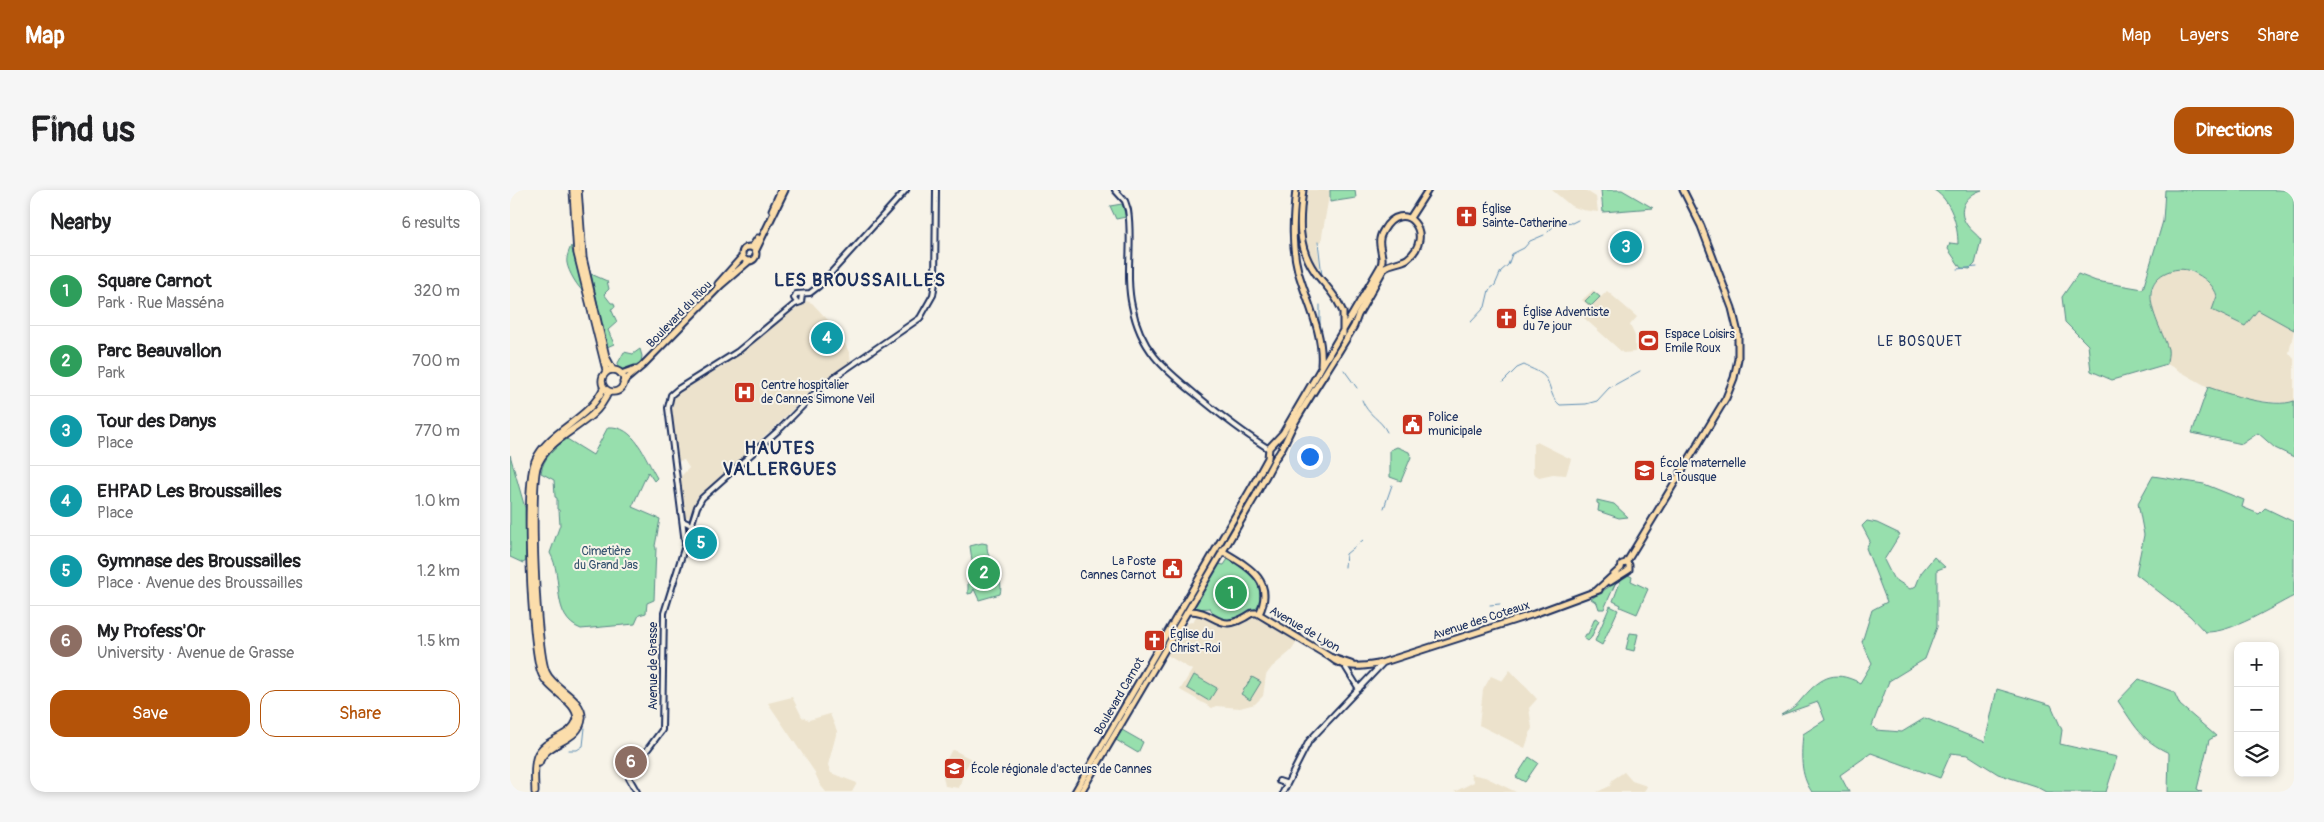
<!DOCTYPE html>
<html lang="en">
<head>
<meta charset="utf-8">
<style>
  :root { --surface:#fff; --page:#f6f6f6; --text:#202124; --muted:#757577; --line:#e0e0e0; --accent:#b45309 }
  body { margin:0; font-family:Pangolin,sans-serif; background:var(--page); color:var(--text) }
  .controls { position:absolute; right:15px; bottom:15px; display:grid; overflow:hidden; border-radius:10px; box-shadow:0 2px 8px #0003 }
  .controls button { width:45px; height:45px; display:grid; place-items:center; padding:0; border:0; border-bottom:1px solid var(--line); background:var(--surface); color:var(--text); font:25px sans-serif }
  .you { position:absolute; left:799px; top:266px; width:18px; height:18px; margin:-12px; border:4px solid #fff; border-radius:50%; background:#1a73e8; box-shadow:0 0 0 8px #1a73e833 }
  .badge { display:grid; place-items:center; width:32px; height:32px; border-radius:50%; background:var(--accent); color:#fff; font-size:16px; font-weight:700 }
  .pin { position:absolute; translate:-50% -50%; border:2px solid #fff; box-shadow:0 1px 5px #0006 }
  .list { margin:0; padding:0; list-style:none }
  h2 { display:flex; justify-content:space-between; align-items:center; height:65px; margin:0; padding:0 20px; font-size:21px }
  h2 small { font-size:16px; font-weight:400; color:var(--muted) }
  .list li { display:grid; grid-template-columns:32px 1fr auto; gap:15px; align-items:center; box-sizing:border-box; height:70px; padding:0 20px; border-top:1px solid var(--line) }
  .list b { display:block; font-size:19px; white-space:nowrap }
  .list p { margin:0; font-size:16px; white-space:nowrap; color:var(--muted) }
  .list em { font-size:16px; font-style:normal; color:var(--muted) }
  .actions { display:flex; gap:10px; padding:15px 20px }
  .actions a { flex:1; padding:11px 0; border:1px solid var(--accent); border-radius:15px; text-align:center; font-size:18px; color:var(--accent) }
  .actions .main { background:var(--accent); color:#fff }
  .icon { flex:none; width:28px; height:28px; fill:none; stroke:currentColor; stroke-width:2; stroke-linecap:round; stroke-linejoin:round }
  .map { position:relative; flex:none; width:1784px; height:602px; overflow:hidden; border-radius:15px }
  header { display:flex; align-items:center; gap:30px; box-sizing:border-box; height:70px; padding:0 25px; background:var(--accent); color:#fff }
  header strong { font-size:24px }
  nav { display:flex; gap:28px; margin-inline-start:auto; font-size:18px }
  .intro { display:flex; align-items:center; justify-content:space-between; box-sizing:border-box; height:120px; padding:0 30px }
  h1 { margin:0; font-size:35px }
  .button { padding:12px 22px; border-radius:15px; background:var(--accent); color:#fff; font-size:18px; font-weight:700 }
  main { display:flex; gap:30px; padding:0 30px }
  aside { flex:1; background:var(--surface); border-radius:15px; box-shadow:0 2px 8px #0003 }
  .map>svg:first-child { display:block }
</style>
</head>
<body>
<header>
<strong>Map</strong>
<nav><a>Map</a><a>Layers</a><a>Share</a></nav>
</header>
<div class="intro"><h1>Find us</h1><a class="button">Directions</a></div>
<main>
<aside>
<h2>Nearby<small>6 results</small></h2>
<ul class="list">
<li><span class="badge" style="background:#2e9e5b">1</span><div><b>Square Carnot</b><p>Park · Rue Masséna</p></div><em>320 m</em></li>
<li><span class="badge" style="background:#2e9e5b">2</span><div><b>Parc Beauvallon</b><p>Park</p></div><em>700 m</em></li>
<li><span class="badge" style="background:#0f9aa8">3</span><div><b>Tour des Danys</b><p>Place</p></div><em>770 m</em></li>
<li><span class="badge" style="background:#0f9aa8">4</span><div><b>EHPAD Les Broussailles</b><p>Place</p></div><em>1.0 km</em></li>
<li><span class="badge" style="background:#0f9aa8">5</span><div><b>Gymnase des Broussailles</b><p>Place · Avenue des Broussailles</p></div><em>1.2 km</em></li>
<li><span class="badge" style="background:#8d6e63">6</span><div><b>My Profess'Or</b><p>University · Avenue de Grasse</p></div><em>1.5 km</em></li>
</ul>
<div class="actions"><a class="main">Save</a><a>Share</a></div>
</aside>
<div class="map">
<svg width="1784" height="602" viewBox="0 0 1784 602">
  <rect width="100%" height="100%" fill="#f7f3e8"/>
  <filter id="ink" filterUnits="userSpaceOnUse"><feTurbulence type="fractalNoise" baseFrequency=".02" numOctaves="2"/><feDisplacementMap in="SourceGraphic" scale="10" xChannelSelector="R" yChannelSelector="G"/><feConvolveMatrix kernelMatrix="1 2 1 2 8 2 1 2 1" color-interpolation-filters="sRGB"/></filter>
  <g filter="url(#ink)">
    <path fill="#ece2cc" d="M796 0H820L811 52 807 53 810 78 807 79 795 53 792 33Z
      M1042 0H1075L1086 7 1088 22 1073 20 1061 16Z
      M1672 79 1687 84 1702 95 1707 106 1703 120 1735 136 1748 120 1784 140 1779 163 1784 169V211L1775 213 1730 209 1698 197 1657 174 1658 161 1644 126 1641 110 1642 101 1645 91 1649 86 1662 80Z
      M1083 100 1091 107 1097 101 1127 127 1120 135 1125 146V162L1113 163 1073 127 1081 118 1072 110Z
      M296 111 302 113 334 147 333 150 340 164 341 173 303 199 264 238 244 255V258L188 306 179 327 174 328 169 288 179 278 174 270 168 271 162 221 164 206 170 200 212 177Z
      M1027 252 1061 269 1056 285 1043 284 1029 287 1023 283V255Z
      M687 424 714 436H723L733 432 742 425 787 452 781 461 762 477 756 485 753 506 745 514 730 518 706 516 702 518 670 500 682 480 657 465 676 433 683 432Z
      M1000 480 1027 509 1019 518 1022 538 1015 558 969 535 973 500 981 486 992 491Z
      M282 507 292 527 299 530 320 524 327 541 318 575 321 583 347 593 342 602H316L311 596 304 581 258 513Z
      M444 560 461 569 454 581 449 598 435 596 433 586 437 569 441 561Z
      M1114 582 1122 591 1137 596 1135 600 1132 602H1087L1100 596 1102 590Z
      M960 584 975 587 1006 602H944L964 592Z"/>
    <path fill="#97dfad" stroke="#598786" d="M820 0H845L846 8 820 12Z
      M1091 0H1112L1143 18 1093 22Z
      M1424 0H1472C1456 5 1446 20 1457 35 1461 41 1467 44 1471 50L1465 74 1460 79 1451 78 1438 59 1440 53 1448 54C1448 35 1441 10 1424 0Z
      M1655 0H1784V140L1748 120 1735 136 1702 120 1707 106C1704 96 1696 89 1687 84 1677 78 1667 78 1657 82 1624 97 1651 136 1658 159 1659 164 1657 169 1657 174L1602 190 1581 181 1578 155 1555 132 1552 107 1568 84 1586 91 1633 99 1653 31Z
      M612 14 616 27 606 29 600 16Z
      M61 56 74 102C68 98 58 81 57 73 56 67 59 61 61 56Z
      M81 84 97 91 99 99 94 104 101 113H104L105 117 101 119 107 132 98 140 104 154 97 157Z
      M1084 102 1090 107 1081 116 1075 111Z
      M130 159 132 166 131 172 112 182 108 179V173L114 162 123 164Z
      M1698 197C1718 204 1764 219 1784 211V267L1765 258 1748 243 1732 254 1682 243Z
      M98 237C125 235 135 268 147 288L144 291 138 282 122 317 150 329 145 356 146 358 144 410 137 413 136 423 129 425 125 434 71 439C40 427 54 387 40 363L50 335 49 320 47 319V308L45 307 44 290 31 283C33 268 45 257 57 249L83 265Z
      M887 257 899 262 901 267 891 291 880 287V260Z
      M0 265 15 318 16 366V371L13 373 0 367Z
      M1643 286 1694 294 1734 310 1732 317 1749 324 1755 318 1784 332V406C1760 418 1722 443 1695 442L1680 426 1626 384 1634 345 1628 313Z
      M1087 310 1104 314 1118 327 1109 328 1088 321 1089 314 1087 313Z
      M1357 331 1367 333 1390 344 1374 370 1383 388 1400 399 1406 396 1411 383 1424 367 1435 377 1427 380V437L1415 469 1379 491 1362 536 1366 540 1392 542 1415 528 1475 552 1487 499 1541 515 1552 540 1550 554 1607 567 1596 602H1536L1525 596 1488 584 1458 565 1441 563 1430 588 1361 563 1330 585 1339 602H1302C1290 585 1291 565 1293 544L1315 530 1308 512 1271 525C1277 521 1286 517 1290 511 1309 489 1322 478 1350 493L1362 473 1352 452 1362 420 1377 412 1356 358 1360 351 1352 336Z
      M472 353 477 354C476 373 495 385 490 404L469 410 464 399 462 403 458 404V392L463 378 460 356Z
      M718 369C737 380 758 393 747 418L719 431 705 426 700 418 686 419 684 415 708 374 714 375Z
      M1116 384 1122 387 1121 391 1138 399 1127 424 1110 417 1111 415 1103 411 1112 387Z
      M1106 392 1094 419H1089L1087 413 1081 409Z
      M1100 416 1108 420 1092 455 1085 451Z
      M1085 428 1089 430 1081 448 1078 451 1074 448 1076 444H1078Z
      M1120 443 1128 444 1124 461 1116 459Z
      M684 485 707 498 699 511 677 498Z
      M742 487 751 492 740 510 731 504Z
      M1629 489 1664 502 1670 515 1706 546 1699 550 1687 599 1692 602H1658L1659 563C1631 550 1625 536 1608 511Z
      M612 540 633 552 628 563 606 550Z
      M1019 567 1028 573 1015 592 1006 587Z"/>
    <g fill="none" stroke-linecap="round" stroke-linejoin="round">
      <path stroke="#5d8db3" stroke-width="1" d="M1038 42 1048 31 1062 33 1068 30
        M808 52 812 86
        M1447 79 1467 77
        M961 132 975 117 979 100 985 95 991 81 998 75 1002 64 1014 58 1020 51 1034 45
        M810 136V115
        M834 180 847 198
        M993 192 1007 178 1014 175C1021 179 1033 182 1037 190 1042 200 1041 208 1050 215L1076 214 1087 211 1099 198 1130 181
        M852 210C858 226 871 229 877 242
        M874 318 882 295
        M835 377 836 364 853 350
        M980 415 990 414
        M59 560H67L73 556 75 538"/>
      <defs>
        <path id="minor" d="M605 0 615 11 618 20C623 51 615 85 622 116 630 159 653 178 685 204 709 224 732 242 759 259
          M287 112 284 108 286 104 300 103 309 96 396 0
          M175 332 181 335
          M175 353 158 218 161 205 168 199 227 162 285 114 291 112 292 105
          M838 475 836 478 849 499
          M769 591 775 593
          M127 602 119 588 120 583 152 540 154 423 187 317 192 308 272 237 313 195 410 128 423 105 425 93 426 0
          M773 602 799 551 873 473"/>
        <path id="major" d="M786 0C783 27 781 54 788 81 796 110 814 143 811 175
          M793 0C789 30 787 56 805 82 813 93 824 103 830 116L833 122V144
          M262 20 271 0
          M900 28 918 0
          M232 64a7 7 0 1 1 14 0a7 7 0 1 1-14 0Z
          M242 57 248 48
          M246 60 275 0
          M208 94 232 67
          M111 184 125 179
          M113 192 132 176 211 95 239 71
          M712 361C737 376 766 390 749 424
          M1100 392 1119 380V375L1116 373
          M1086 401 1111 378 1112 374 1116 373 1216 208 1224 188 1228 169V143L1222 118 1191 36 1173 0
          M678 421C708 420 707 447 742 423H747L820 467 841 474
          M820 467C834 479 850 477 868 474L1024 424 1089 400
          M565 602 742 297 758 268 759 258 773 243 870 77C877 66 864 55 873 41 893 5 928 45 897 69 890 73 882 73 875 77L848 125 844 136C825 169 803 201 784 234 779 242 771 264 766 267L746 305 571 602"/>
        <path id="highway" d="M63 0 67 63 96 180 95 184
          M68 0 73 68 96 167 103 180
          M92 191a11 11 0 1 1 22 0a11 11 0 1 1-22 0Z
          M29 573C36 551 70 552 72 528 73 508 43 499 36 482 26 458 20 302 27 277 35 253 64 241 82 225 89 219 95 210 99 201
          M25 602C25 591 23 577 27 566 35 547 62 548 67 529 67 510 38 502 31 482 21 454 14 298 25 271 38 240 80 230 94 197"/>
      </defs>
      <use href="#minor" stroke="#1b2f5e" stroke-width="8"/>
      <use href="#major" stroke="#1b2f5e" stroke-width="9"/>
      <use href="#highway" stroke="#1b2f5e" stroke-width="9"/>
      <use href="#minor" stroke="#f7f3e8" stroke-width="4"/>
      <use href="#major" stroke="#fbddab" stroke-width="5"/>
      <use href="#highway" stroke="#fbddab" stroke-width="5.5"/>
    </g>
  </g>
  <defs>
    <symbol id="church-square" viewBox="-11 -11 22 22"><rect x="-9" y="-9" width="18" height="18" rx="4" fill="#c8321e" stroke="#f7f3e8"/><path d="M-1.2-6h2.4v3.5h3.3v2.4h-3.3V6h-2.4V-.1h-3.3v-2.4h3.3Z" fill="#fff"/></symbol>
    <symbol id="stadium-square" viewBox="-11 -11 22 22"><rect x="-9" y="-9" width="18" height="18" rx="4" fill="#c8321e" stroke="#f7f3e8"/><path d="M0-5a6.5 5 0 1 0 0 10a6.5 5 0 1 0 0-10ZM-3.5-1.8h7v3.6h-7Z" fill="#fff"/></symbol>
    <symbol id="hospital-square" viewBox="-11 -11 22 22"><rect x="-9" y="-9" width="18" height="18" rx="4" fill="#c8321e" stroke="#f7f3e8"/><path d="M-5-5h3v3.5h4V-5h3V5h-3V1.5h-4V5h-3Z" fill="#fff"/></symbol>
    <symbol id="civic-square" viewBox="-11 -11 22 22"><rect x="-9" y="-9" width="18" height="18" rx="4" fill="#c8321e" stroke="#f7f3e8"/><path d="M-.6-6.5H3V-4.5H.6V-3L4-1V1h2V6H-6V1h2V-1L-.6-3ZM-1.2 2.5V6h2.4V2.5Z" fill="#fff"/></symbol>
    <symbol id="school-square" viewBox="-11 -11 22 22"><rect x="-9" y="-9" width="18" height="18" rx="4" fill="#c8321e" stroke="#f7f3e8"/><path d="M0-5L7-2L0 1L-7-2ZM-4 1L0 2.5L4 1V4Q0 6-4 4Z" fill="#fff"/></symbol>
    <symbol id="university-square" viewBox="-11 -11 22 22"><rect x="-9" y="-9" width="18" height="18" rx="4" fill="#c8321e" stroke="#f7f3e8"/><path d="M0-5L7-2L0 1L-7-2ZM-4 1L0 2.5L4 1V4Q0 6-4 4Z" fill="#fff"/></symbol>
  </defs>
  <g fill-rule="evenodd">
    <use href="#church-square" x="944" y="14" width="25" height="25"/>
    <use href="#church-square" x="984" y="116" width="25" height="25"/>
    <use href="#stadium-square" x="1126" y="138" width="25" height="25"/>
    <use href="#hospital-square" x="222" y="190" width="25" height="25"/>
    <use href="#civic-square" x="890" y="222" width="25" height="25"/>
    <use href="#school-square" x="1122" y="268" width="25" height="25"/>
    <use href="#civic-square" x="650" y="366" width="25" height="25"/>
    <use href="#church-square" x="632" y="438" width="25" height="25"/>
    <use href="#university-square" x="432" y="566" width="25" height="25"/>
  </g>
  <g text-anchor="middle" stroke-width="4" stroke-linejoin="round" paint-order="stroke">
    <g font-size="12" fill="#1b2f5e" stroke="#f7f3e8" text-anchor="start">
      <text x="972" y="23">Église<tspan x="972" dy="14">Sainte-Catherine</tspan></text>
      <text x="1013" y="126">Église Adventiste<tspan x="1013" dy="14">du 7e jour</tspan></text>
      <text x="1155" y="148">Espace Loisirs<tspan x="1155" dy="14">Emile Roux</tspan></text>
      <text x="251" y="199">Centre hospitalier<tspan x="251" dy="14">de Cannes Simone Veil</tspan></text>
      <text x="918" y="231">Police<tspan x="918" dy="14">municipale</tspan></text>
      <text x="1150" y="277">École maternelle<tspan x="1150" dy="14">La Tousque</tspan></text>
      <text x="646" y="375" text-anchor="end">La Poste<tspan x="646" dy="14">Cannes Carnot</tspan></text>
      <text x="660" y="448">Église du<tspan x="660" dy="14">Christ-Roi</tspan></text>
      <text x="461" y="583">École régionale d'acteurs de Cannes</text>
    </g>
    <g font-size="12" fill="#1b2f5e" stroke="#f7f3e8">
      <text transform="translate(169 124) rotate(-46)" y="4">Boulevard du Riou</text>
      <text transform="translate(971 430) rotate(-18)" y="4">Avenue des Coteaux</text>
      <text transform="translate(795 439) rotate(30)" y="4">Avenue de Lyon</text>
      <text transform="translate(143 476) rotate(-90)" y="4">Avenue de Grasse</text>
      <text transform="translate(609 506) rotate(-60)" y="4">Boulevard Carnot</text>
    </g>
    <g font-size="12" fill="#34526e" stroke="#f7f3e8">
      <text x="96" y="365">Cimetière<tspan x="96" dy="14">du Grand Jas</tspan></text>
    </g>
    <g font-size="14" letter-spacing="1" fill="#1b2f5e" stroke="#f7f3e8">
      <text x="1410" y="156">LE BOSQUET</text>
    </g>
    <g font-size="18" font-weight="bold" letter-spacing="1" fill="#1b2f5e" stroke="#f7f3e8">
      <text x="350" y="96">LES BROUSSAILLES</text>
      <text x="270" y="264">HAUTES<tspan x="270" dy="21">VALLERGUES</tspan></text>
    </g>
  </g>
</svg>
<div class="controls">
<button>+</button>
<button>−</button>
<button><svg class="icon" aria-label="layers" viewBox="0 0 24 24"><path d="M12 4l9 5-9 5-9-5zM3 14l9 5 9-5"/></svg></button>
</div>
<div class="you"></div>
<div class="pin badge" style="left:721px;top:403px;background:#2e9e5b">1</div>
<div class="pin badge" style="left:474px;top:383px;background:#2e9e5b">2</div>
<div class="pin badge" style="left:1116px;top:57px;background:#0f9aa8">3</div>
<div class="pin badge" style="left:317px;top:148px;background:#0f9aa8">4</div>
<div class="pin badge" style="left:191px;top:353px;background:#0f9aa8">5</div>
<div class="pin badge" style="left:121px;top:572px;background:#8d6e63">6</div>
</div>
</main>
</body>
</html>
